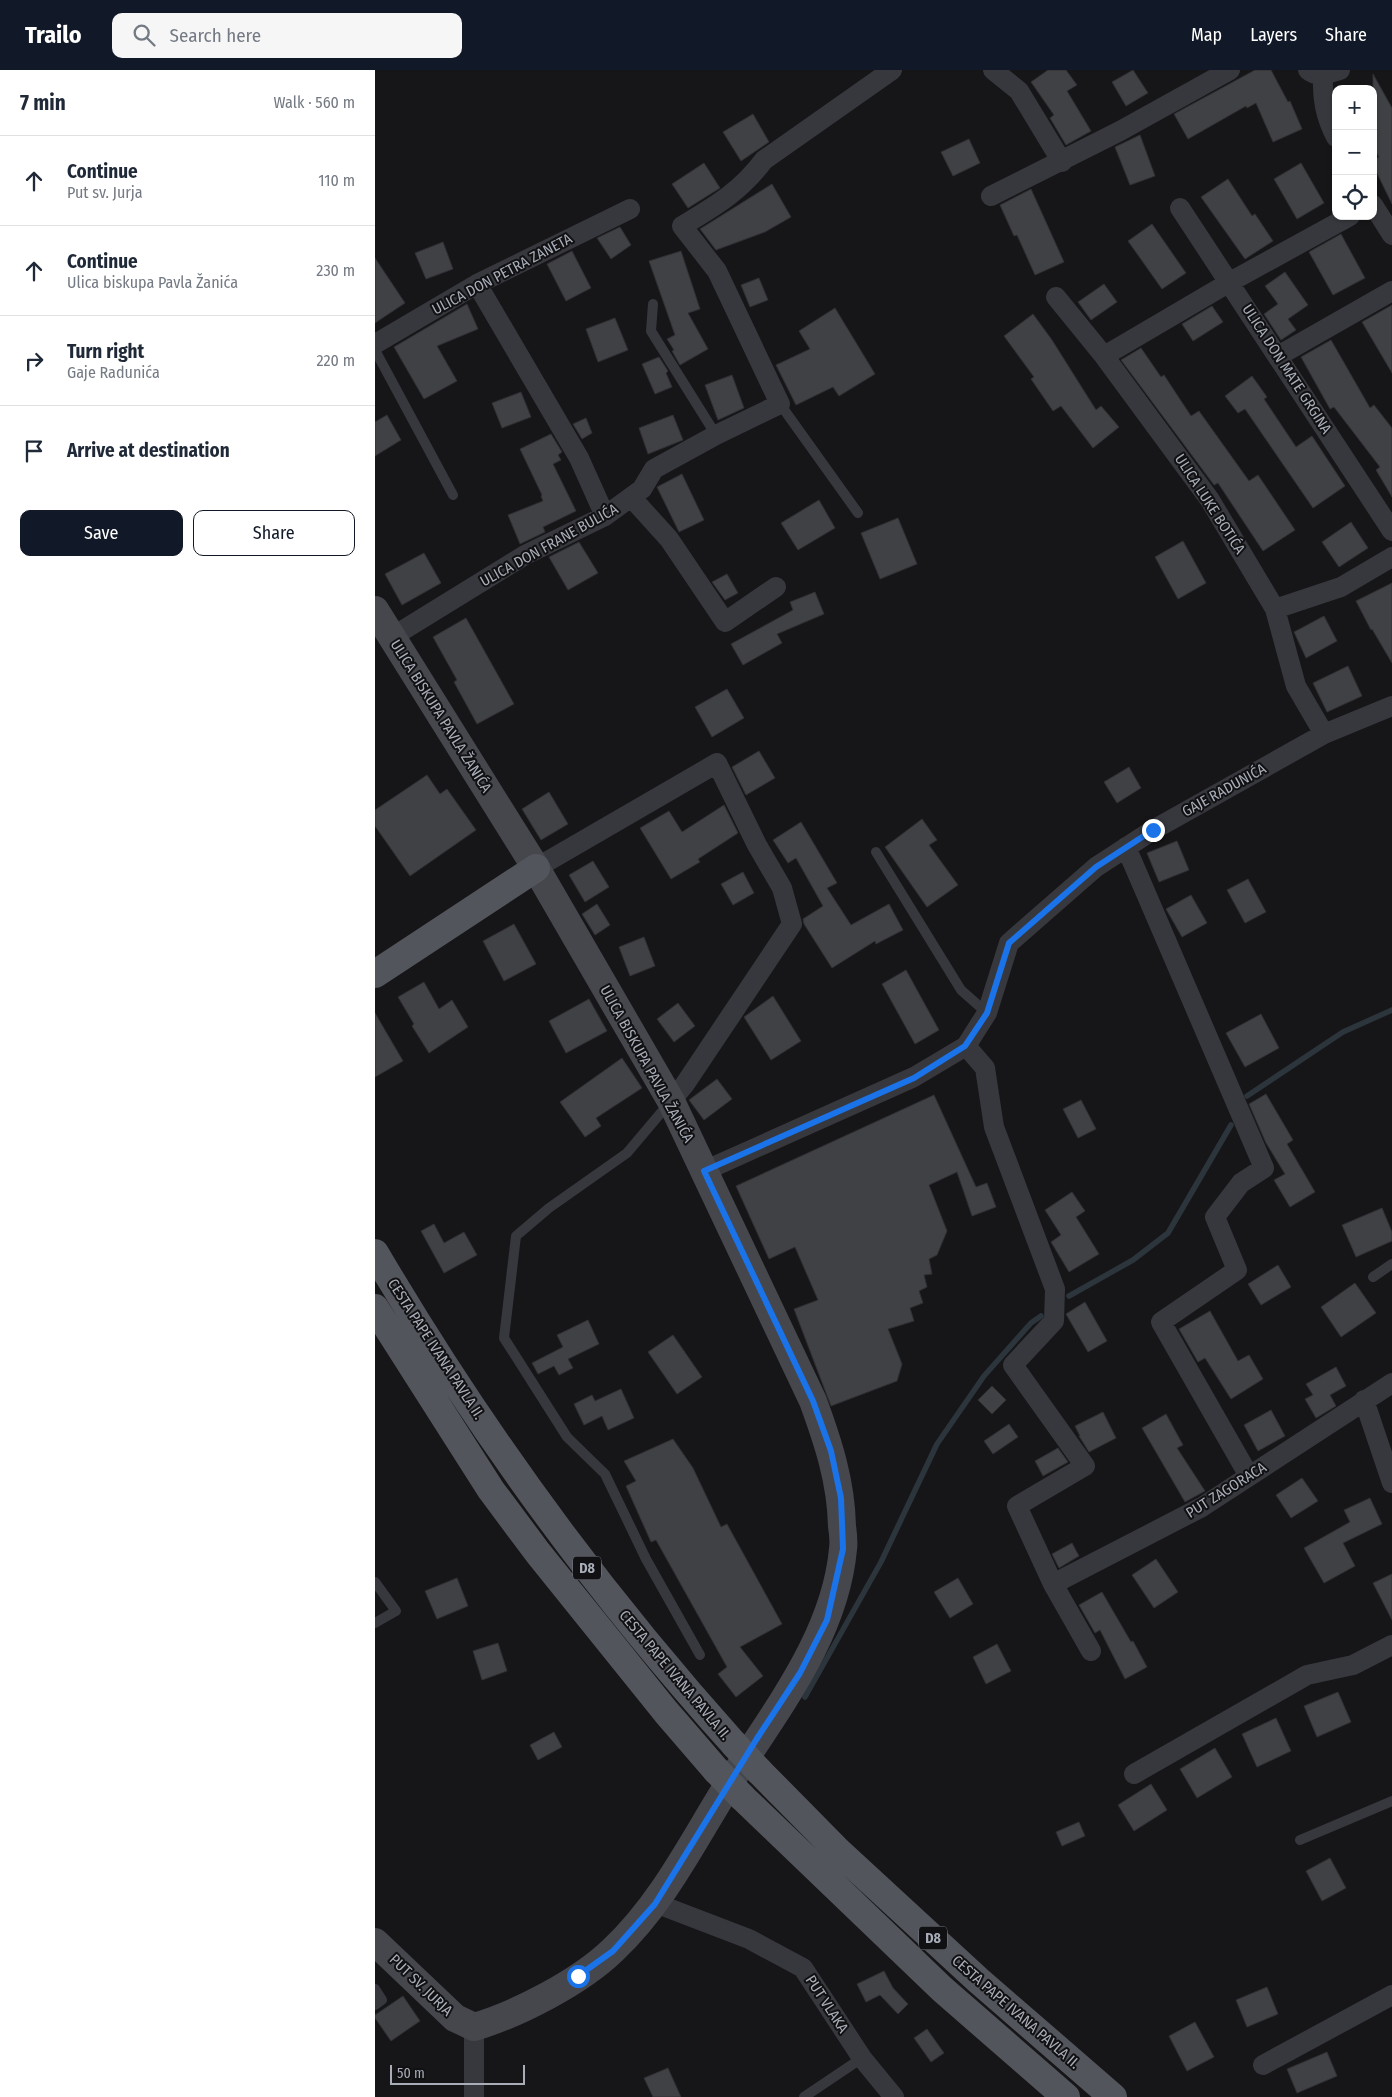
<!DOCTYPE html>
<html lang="en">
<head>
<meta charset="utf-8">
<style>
  :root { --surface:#fff; --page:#f6f6f7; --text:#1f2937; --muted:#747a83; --line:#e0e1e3; --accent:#111827 }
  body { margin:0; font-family:"Fira Sans Condensed",sans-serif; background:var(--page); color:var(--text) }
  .controls { position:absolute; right:15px; top:15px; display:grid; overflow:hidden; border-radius:10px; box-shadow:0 1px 4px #0004 }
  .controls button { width:45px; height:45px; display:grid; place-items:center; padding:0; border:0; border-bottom:1px solid var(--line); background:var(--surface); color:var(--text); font:25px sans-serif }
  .scale { position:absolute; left:15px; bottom:12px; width:135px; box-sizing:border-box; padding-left:5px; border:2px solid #a8adb8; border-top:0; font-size:14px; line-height:18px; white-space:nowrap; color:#a8adb8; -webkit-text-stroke:4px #111113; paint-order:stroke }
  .stop { position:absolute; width:15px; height:15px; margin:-11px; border:4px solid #1a73e8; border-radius:50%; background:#fff }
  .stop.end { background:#1a73e8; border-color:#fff; box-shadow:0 1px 5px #0008 }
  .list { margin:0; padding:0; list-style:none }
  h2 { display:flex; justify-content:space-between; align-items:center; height:65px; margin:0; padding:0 20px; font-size:21px }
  h2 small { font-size:16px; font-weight:400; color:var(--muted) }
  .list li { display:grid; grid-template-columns:32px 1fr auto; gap:15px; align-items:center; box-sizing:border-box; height:90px; padding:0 20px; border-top:1px solid var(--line) }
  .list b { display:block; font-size:19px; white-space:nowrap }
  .list p { margin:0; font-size:16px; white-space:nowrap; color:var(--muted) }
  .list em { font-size:16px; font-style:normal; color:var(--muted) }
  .actions { display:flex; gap:10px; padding:15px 20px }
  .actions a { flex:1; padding:11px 0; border:1px solid var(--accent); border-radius:10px; text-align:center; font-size:18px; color:var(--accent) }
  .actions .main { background:var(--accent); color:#fff }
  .icon { flex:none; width:28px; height:28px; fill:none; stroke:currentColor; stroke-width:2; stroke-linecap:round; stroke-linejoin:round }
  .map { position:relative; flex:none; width:1017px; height:2027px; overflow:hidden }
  header { display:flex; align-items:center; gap:30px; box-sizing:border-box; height:70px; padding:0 25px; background:var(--accent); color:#fff }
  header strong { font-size:24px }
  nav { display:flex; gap:28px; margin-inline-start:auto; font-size:18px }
  .search { width:350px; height:45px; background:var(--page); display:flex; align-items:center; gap:12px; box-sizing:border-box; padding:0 18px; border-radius:10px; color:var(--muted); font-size:19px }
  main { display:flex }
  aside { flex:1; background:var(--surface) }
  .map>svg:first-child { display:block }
</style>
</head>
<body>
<header>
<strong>Trailo</strong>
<div class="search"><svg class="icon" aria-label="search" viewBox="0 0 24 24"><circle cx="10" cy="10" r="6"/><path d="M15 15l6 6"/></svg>Search here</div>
<nav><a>Map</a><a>Layers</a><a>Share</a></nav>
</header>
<main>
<aside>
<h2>7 min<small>Walk · 560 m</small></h2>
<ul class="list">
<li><svg class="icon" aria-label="ahead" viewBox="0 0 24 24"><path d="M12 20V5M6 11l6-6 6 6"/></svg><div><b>Continue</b><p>Put sv. Jurja</p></div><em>110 m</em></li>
<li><svg class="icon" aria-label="ahead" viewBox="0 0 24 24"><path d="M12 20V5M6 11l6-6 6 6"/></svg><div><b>Continue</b><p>Ulica biskupa Pavla Žanića</p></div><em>230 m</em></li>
<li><svg class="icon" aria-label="right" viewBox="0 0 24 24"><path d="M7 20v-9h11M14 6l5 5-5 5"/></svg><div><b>Turn right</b><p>Gaje Radunića</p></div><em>220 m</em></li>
<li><svg class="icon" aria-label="arrive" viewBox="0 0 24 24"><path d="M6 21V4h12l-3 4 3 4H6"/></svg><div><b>Arrive at destination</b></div></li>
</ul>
<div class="actions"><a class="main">Save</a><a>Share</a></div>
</aside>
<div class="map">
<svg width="1017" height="2027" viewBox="0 0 1017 2027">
  <rect width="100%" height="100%" fill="#161618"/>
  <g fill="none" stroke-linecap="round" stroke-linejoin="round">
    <path stroke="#2c353c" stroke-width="5.5" d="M872 1026 968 962 1017 940
      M694 1226 758 1190 793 1163 856 1055
      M430 1627 506 1492 562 1374 609 1306 656 1253 666 1246"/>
  </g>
  <path fill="#404145" stroke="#303034" d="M673 0H691L702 15 692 21 716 61 691 75 675 48 679 45 656 12Z
    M758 0 773 23 751 36 737 12Z
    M880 0H896L913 32 915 31 927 59 898 72 881 33 872 38 871 36 813 69 799 44Z
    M998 4 1017 38V134L998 95V90L1004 87 998 77Z
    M378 44 394 72 366 91 348 62Z
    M765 65 780 106 755 115 740 77Z
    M594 69 605 93 578 106 566 82Z
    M329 93 345 118 313 138 297 114Z
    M926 93 949 133 922 149 899 109Z
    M853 109 877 146 880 144 898 171 870 189 826 127Z
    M397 114 416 147 390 162 341 180 325 159Z
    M656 119 689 192 660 205 642 165 639 166 625 135Z
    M777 154 811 203 787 219 753 171Z
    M245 157 256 175 236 189 222 168Z
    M966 164 990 208 958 225 934 182Z
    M68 172 78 199 51 209 40 183Z
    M197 181 216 218 191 231 172 194Z
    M306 181 325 239 313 243 333 279 305 295 297 281 299 280 292 269 300 265 274 191Z
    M0 188 30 233 0 253Z
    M910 202 933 235 913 249 921 260 906 270 889 244 903 234 890 216Z
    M384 208 393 230 375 237 366 215Z
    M729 214 742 232 716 250 703 232Z
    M92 234 103 259 62 276 82 311 49 329 19 277Z
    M1017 235V303L987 252Z
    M837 236 848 252 818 271 807 254Z
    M460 238 500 304 464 326 458 317 421 335 401 295 435 279 424 261Z
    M658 244 677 270 721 340 726 336 744 357 718 378 686 336 678 341 656 309 659 307 629 266Z
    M240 248 253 280 223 292 211 259Z
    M956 270 995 338 999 335 1017 358V427L1001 400 1005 397 959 337 955 339 926 287Z
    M766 278 786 307 789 305 816 346 824 341 874 411 883 405 920 460 888 481 843 413 839 415 746 290Z
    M284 287 293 301 291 303 297 317 280 324 267 294Z
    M357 305 369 338 343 350 330 315Z
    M877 306 892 327 889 329 921 377 937 366 970 416 938 438 870 339 863 343 850 326Z
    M146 322 156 347 127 358 117 333Z
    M12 345 26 370 0 386V352Z
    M298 345 308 370 273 384 264 358Z
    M211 348 217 363 207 369 198 354Z
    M176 364 187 382 183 385 186 390 178 394 201 441 168 457 170 462 145 474 133 445 168 431 166 426 167 425 145 379Z
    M307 404 329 450 304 462 282 417Z
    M444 430 460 458 423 480 406 453Z
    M523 448 542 494 505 509 486 463Z
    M976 452 993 478 964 497 947 472Z
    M808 471 831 513 803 529 780 487Z
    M204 472 223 503 193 520 174 487Z
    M49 483 66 513 27 535 10 504Z
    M352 504 363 523 350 530 337 512Z
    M1017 513V593L997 559 996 560 981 531Z
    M440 522 449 544 402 564 407 573 368 595 356 574 418 540 415 532Z
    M949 546 962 571 931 588 919 562Z
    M91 548 139 634 102 654 79 612 82 610 58 567Z
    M973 596 987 626 952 642 938 613Z
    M352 619 369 648 337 667 320 637Z
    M384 681 400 708 371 725 357 697Z
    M754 697 766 718 742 733 729 712Z
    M52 705 65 724 72 719 101 760 35 806 0 756V740Z
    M174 722 193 754 166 770 147 739Z
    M349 735 363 763 323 789 325 792 296 809 265 758 294 741 307 762Z
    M547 749 562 770 554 775 583 815 552 837 510 777Z
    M426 752 462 813 452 818 476 855 514 834 528 860 501 874 500 871 457 898 429 854 428 849 448 836 421 788 413 793 398 770Z
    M802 771 814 800 784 812 772 783Z
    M218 791 234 817 210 832 194 805Z
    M368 802 379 823 358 835 346 814Z
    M873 809 891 842 870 853 852 820Z
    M816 825 832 853 807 867 791 839Z
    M222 834 235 855 220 865 207 844Z
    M139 854 161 894 129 911 108 871Z
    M269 867 280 896 255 906 244 877Z
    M531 900 564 960 540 974 507 914Z
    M49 912 64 939 77 930 93 957 54 983 37 956 39 954 23 927Z
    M398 926 426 971 396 990 369 947Z
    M214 929 232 961 191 983 174 951Z
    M303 933 320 956 299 972 282 949Z
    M0 943 28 991 0 1007Z
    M886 944 904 978 870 997 851 963Z
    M247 988 267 1018 221 1048 226 1056 210 1067 185 1032Z
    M342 1009 357 1029 329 1050 314 1030Z
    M891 1024 918 1070 912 1074 940 1122 915 1137 899 1110 910 1104 891 1073 874 1034Z
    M559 1025 601 1117 612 1113 621 1137 597 1146 582 1102 554 1115 572 1161 562 1185 554 1189 557 1204 549 1205 552 1217 544 1221 548 1233 535 1238 539 1251 513 1259 527 1294 522 1311 456 1336 419 1239 443 1230 420 1177 394 1189 361 1116Z
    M706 1030 721 1059 703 1068 688 1039Z
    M697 1122 710 1141 701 1147 724 1184 694 1202 676 1172 686 1165 670 1140Z
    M1007 1138 1017 1162V1171L981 1187 967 1155Z
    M59 1154 69 1173 89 1162 102 1185 69 1203 46 1161Z
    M903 1195 916 1217 886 1235 873 1214Z
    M980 1213 1001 1243 966 1267 946 1237Z
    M710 1232 732 1271 713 1282 691 1244Z
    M835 1241 863 1291 874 1285 888 1309 856 1329 830 1288 823 1292 804 1259Z
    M213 1250 224 1274 193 1289 198 1298 184 1305 179 1296 163 1304 157 1293 188 1277 182 1265Z
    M298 1265 327 1307 302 1324 273 1282Z
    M961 1297 971 1316 955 1325 961 1336 941 1348 930 1329 938 1325 931 1314Z
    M617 1316 631 1330 617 1344 603 1330Z
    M246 1319 259 1348 233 1360 227 1346 209 1355 199 1334 217 1325 220 1331Z
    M896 1340 910 1366 883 1381 869 1355Z
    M728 1342 741 1368 714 1382 704 1366H705L700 1356Z
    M791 1344 808 1375 802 1378 830 1421 810 1432 767 1358Z
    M634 1354 643 1367 618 1384 609 1371Z
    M298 1369 318 1398 346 1457 352 1454 407 1554 365 1577 388 1606 361 1627 343 1604 352 1597 281 1470 276 1472 251 1416 261 1411 249 1391Z
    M683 1378 693 1392 668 1406 660 1391Z
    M927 1408 943 1431 916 1448 901 1425Z
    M995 1428 1007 1454 968 1473 980 1496 949 1513 929 1478 975 1452 969 1440Z
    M697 1473 704 1486 684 1498 677 1484Z
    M781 1489 803 1522 779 1538 757 1505Z
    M1017 1504V1550L998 1513Z
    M82 1508 93 1536 62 1549 50 1521Z
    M583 1508 598 1534 575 1548 559 1522Z
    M727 1522 756 1572 758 1571 772 1597 750 1609 725 1560 720 1563 704 1535Z
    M123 1573 132 1601 107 1610 98 1581Z
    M622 1574 636 1601 611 1614 598 1587Z
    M963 1622 976 1652 942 1667 929 1636Z
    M901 1648 916 1681 882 1697 867 1664Z
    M179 1662 187 1677 163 1690 155 1675Z
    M840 1678 857 1707 822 1728 805 1699Z
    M776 1714 792 1740 759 1761 743 1735Z
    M704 1752 710 1766 687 1776 681 1762Z
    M955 1788 971 1818 947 1831 931 1801Z
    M509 1901 518 1918 533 1934 523 1944 505 1925 491 1932 482 1914Z
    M892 1917 903 1944 872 1957 861 1930Z
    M28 1926 45 1951 16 1971 0 1948V1945Z
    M820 1952 839 1987 812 2001 794 1966Z
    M552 1959 569 1983 556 1992 539 1968Z
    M952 1982 962 2006 922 2023 912 1999Z
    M293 1998 306 2027H278L269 2008Z"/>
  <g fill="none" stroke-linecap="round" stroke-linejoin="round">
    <path stroke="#37383d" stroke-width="10" d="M278 234 276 261 341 365
      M0 280 78 425
      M405 334 483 443
      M501 782 586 920 612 943
      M295 1032 252 1083 174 1138 141 1166 129 1268 192 1367 230 1404 271 1489 325 1585
      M998 1207 1017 1194
      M0 1512 21 1541 0 1553
      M925 1770 1017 1731
      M0 1919 7 1930 0 1935
      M429 2027 487 1988"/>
    <path stroke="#37383d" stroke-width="20" d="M618 0 644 21 687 92
      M933 0C942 8 955 3 965 0
      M948 5C947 28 950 46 961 67
      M616 126 745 61 855 0
      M998 135 1017 165
      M805 138 1017 461
      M102 214 204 388 230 446
      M681 227 729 286 835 430 900 539 921 616 949 664
      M0 274 102 214 255 139
      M729 286 855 212 975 146
      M903 286 1017 221
      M256 427 294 469 350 552 401 517
      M900 539 966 517 1017 487
      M17 567 150 485 230 446 267 419 279 399 341 365 405 334 342 201 307 156C340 136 365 122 389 90L517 0
      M751 777 889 1098 866 1113 840 1147 862 1200 786 1252 874 1406
      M161 798 342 693 382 775 407 818 417 854 310 1014 296 1031
      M591 976 610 998 619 1057 680 1219 679 1251 638 1295 710 1396 642 1436 678 1514 716 1581
      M329 1101 539 1007 591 976 612 943 634 873 721 797 778 760 949 664 1017 636
      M989 1330 1017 1413
      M678 1514 827 1437 1017 1313
      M759 1704 932 1605 978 1595 1017 1575
      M280 1833 374 1869 428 1898 487 1988 519 2027
      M99 1957V2027
      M888 1995 1017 1925"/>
    <path stroke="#45474d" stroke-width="28" d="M0 540 161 798 296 1031 438 1331C453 1372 466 1411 467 1456 468 1463 469 1472 468 1479 460 1569 396 1646 350 1720 316 1775 286 1835 238 1880 205 1912 143 1944 99 1957L80 1948 0 1872"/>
    <path stroke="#53555c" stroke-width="28" d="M0 904 161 798
      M0 1183C103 1358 223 1523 359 1674
      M0 1238 116 1420 163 1483 291 1642 341 1700
      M384 1701 463 1781 603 1910 738 2027
      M367 1727 567 1919 691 2027"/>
    <path stroke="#53555c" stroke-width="28" d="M359 1674 384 1701
      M341 1700 367 1727"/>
  </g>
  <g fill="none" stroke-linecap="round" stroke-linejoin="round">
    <path stroke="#1a73e8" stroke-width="6" d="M203 1906 238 1881 280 1834 381 1670 425 1603 452 1550 468 1479 466 1428 456 1381 438 1331 329 1101 539 1008 590 976 612 943 634 873 721 797 778 760"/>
  </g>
  <g text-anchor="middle" stroke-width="4" stroke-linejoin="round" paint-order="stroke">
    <g fill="#111113" stroke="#7b7e86" stroke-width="1">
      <rect x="198" y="1486.5" width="28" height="23" rx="4"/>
      <rect x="544" y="1856.5" width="28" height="23" rx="4"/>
    </g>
    <g font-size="14" font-weight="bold" fill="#a8adb8">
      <text x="212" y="1503">D8</text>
      <text x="558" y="1873">D8</text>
    </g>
    <g font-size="15" fill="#a8adb8" stroke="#111113">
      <text transform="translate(127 204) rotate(-28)" y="5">ULICA DON PETRA ZANETA</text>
      <text transform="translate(912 299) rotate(57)" y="5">ULICA DON MATE GRGINA</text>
      <text transform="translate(835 434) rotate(57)" y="5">ULICA LUKE BOTIĆA</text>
      <text transform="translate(174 475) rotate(-29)" y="5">ULICA DON FRANE BULIĆA</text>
      <text transform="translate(66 646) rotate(58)" y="5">ULICA BISKUPA PAVLA ŽANIĆA</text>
      <text transform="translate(849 720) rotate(-29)" y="5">GAJE RADUNIĆA</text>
      <text transform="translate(272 994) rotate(61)" y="5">ULICA BISKUPA PAVLA ŽANIĆA</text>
      <text transform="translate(61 1279) rotate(57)" y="5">CESTA PAPE IVANA PAVLA II.</text>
      <text transform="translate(851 1420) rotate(-32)" y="5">PUT ZAGORACA</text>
      <text transform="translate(300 1605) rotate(50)" y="5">CESTA PAPE IVANA PAVLA II.</text>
      <text transform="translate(46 1915) rotate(44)" y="5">PUT SV. JURJA</text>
      <text transform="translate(452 1934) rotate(57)" y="5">PUT VLAKA</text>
      <text transform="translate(641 1942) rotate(41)" y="5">CESTA PAPE IVANA PAVLA II.</text>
    </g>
  </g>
</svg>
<div class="controls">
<button>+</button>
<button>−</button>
<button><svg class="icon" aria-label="locate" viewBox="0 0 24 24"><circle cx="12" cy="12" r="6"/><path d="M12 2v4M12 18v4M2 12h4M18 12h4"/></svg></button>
</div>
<div class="scale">50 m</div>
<div class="stop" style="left:203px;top:1906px"></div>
<div class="stop end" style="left:778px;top:760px"></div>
</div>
</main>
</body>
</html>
